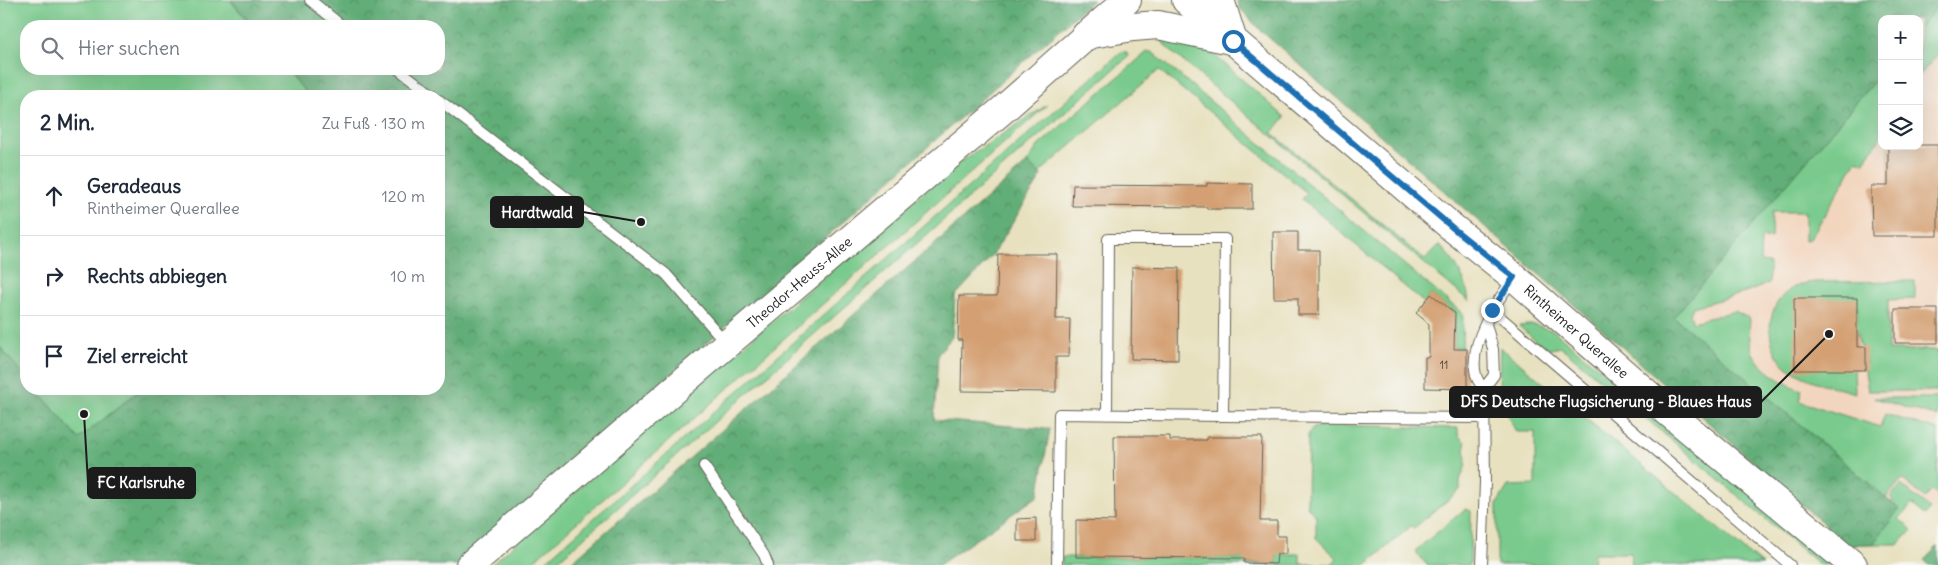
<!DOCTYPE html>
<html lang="de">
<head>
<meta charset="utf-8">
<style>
  :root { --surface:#fff; --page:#f2f2f3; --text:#1f2937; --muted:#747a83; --line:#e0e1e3 }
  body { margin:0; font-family:Delius,sans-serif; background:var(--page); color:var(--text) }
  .controls { position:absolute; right:15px; top:15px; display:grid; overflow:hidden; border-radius:10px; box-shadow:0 5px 20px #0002 }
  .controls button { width:45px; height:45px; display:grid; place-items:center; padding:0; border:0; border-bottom:1px solid var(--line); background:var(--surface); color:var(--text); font:25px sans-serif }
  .stop { position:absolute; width:15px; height:15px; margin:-11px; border:4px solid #1f6fb2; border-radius:50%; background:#fff }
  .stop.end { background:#1f6fb2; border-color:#fff; box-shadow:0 1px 5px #0008 }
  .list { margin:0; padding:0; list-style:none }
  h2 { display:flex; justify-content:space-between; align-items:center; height:65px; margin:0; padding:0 20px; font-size:21px }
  h2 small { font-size:16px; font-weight:400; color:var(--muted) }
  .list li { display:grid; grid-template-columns:32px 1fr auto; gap:15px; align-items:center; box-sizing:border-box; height:80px; padding:0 20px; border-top:1px solid var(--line) }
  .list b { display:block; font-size:19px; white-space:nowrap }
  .list p { margin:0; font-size:16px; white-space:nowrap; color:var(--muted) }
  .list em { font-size:16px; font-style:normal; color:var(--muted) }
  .icon { flex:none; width:28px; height:28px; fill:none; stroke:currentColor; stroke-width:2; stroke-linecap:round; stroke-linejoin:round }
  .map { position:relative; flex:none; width:1938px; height:565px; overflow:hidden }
  .search { position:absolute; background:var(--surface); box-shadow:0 5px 20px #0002; left:20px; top:20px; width:425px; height:55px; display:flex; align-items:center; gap:12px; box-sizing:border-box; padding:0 18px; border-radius:20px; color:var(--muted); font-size:19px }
  .panel { position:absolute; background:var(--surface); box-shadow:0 5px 20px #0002; left:20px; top:90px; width:425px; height:305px; border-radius:20px }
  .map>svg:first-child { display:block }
</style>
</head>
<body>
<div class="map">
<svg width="1938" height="565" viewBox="0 0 1938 565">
  <defs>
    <pattern id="forest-crowns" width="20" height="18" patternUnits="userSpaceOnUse" patternTransform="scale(1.25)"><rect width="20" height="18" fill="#62ae78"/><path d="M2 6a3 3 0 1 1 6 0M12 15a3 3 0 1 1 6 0" fill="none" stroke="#508d62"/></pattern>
  </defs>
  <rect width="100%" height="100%" fill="#f6f6f2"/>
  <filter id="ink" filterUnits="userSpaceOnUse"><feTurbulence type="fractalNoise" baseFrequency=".02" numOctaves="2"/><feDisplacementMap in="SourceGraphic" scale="10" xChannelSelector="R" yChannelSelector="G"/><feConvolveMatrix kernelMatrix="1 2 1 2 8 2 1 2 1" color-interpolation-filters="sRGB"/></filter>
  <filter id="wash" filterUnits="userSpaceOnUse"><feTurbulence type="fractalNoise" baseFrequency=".0096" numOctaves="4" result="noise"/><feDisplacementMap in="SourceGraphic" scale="20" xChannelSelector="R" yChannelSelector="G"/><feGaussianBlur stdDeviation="1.12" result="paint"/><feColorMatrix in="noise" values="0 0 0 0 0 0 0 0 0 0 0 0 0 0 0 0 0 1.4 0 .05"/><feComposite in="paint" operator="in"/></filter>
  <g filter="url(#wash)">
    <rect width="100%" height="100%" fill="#e8e1bf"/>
    <path fill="#f2d5bd" d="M1938 9V515L1912 494 1893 515 1662 319 1882 60V146H1919V19Z"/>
    <path fill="#79ca8c" stroke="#4a7354" d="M0 0H230L252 26H26V69H286L309 96H26V378L0 347Z
      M1935 9H1938V54L1919 76V28Z
      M1161 39 1202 46 1212 53 1285 117 1272 133 1425 260 1439 245C1455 261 1466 278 1469 301L1166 47Z
      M1121 52H1127L1128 57 553 565H541Z
      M1147 52H1152L1463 314 1462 348H1454V313L1431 294 1424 303 1302 199 1307 193 1159 70 1039 173 1027 163 1038 146Z
      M1882 72V135L1864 163 1857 160 1810 239 1805 240V212H1772L1771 238H1761L1760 262 1769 263V283L1748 292 1693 307 1690 314 1693 322 1735 311 1750 319C1749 330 1749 342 1753 353 1760 369 1786 385 1802 390L1799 401 1880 427 1885 414 1938 430V496L1932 491 1925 498 1902 479 1886 498 1673 317Z
      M1047 105 529 565H491L679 401 954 166Z
      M1915 281V299L1888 300V350H1938V391H1868L1864 365 1866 364 1865 348 1860 347 1855 321H1857V304H1800L1801 365H1854L1855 393C1832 386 1806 382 1787 367 1765 349 1764 310 1787 292 1795 285 1805 283 1815 282Z
      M1527 325H1535L1554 331 1834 564 1820 565 1561 347 1546 350 1519 326Z
      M1500 347 1762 565H1632L1631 553H1594L1593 565H1497V504L1508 486 1535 485V432H1516L1499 399Z
      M36 389H141L79 439Z
      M1874 398H1938V417Z
      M1323 425 1458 428V435L1465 442 1466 465 1460 480V490L1414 528 1411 526 1366 565H1062V557L1244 558V563L1276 564 1277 554H1300V564H1331L1337 558 1316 538V516L1307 506 1308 433 1314 428Z
      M1901 485 1930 509 1925 515 1912 504 1899 519 1912 530 1899 544H1873L1899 509 1891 503 1893 500 1890 497Z
      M1465 509 1471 511 1470 565H1427L1415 551Z"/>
    <path fill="url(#forest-crowns)" stroke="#3f654a" d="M231 0H1093L457 565H0V347L26 378V389H36L79 439 141 389H439V96H309L286 69H439V26H252Z
      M1237 0H1938V9H1935L1919 28V19H1882V72L1674 317 1899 509 1873 544 1848 545 1259 29 1239 7Z
      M1027 163 1042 175 992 256 955 296 952 337 938 354 934 420 1050 429 1038 496 939 565H568Z
      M1938 546V565H1929L1924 560Z"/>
    <g id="blocks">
      <path fill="#d4a073" d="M1919 145H1938V236H1872L1871 186H1888V146Z
        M1207 183 1252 184V209H1207V207L1072 206 1073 185 1207 186Z
        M1273 232H1298V250H1319V315H1298V298H1274Z
        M998 254H1057L1056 319H1070L1069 357H1056V392L961 391 962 340H958L959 296H997Z
        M1132 267 1179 268 1178 360 1131 359Z
        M1431 294 1455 313 1454 349H1467V389L1425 388V357H1429V324L1416 313Z
        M1794 298H1857V347H1866V370H1795Z
        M1895 309H1938V343H1895Z
        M1114 436H1170V440H1207V437H1262L1260 521H1277V536H1286V554H1277L1276 564 1244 563V558L1076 557V520L1115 521Z
        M1036 518V541H1017V519Z"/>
    </g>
  </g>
  <g filter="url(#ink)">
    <use href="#blocks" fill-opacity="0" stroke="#636155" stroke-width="1"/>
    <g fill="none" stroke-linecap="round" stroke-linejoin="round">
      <defs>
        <path id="lane" d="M310 0 342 26
          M398 69 434 96
          M439 100 666 274 727 344
          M1492 310 1790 565
          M1484 388 1494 375 1493 349 1486 324
          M1223 416 1484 418
          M704 466 764 555 768 565
          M1057 565 1059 414 1223 416 1225 239H1108L1107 415
          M1482 565 1485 482 1484 388C1481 385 1477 380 1476 375 1468 343 1496 302 1514 278"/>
        <g id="secondary">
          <path id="s1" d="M1186 0 1454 229 1514 277 1668 412 1853 565"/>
          <path d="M1220 0 1233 41"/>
          <path d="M1086 35 1133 27 1158 25 1231 40"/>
          <path id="s2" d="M470 565 727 344 1006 107 1127 0"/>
        </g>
      </defs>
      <use href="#lane" stroke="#636155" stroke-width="12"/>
      <use href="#secondary" stroke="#636155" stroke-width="30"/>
      <use href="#lane" stroke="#fff" stroke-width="10"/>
      <use href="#secondary" stroke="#fff" stroke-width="28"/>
    </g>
  </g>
  <g fill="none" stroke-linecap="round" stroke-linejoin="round" filter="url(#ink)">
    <path stroke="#1f6fb2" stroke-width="6" d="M1233 41 1454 229 1514 277 1492 310"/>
  </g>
  <g text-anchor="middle" stroke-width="4.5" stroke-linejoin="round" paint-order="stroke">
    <g font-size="11" fill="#4a3d32">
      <text x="1444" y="369">11</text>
    </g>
    <g font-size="14" fill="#1c1c1c" stroke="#f6f6f2">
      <text dy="5" stroke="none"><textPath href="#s2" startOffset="434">Theodor-Heuss-Allee</textPath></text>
      <text dy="5" stroke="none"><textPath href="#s1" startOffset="512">Rintheimer Querallee</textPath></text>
    </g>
  </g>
  <path fill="none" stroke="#1c1c1c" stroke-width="2" d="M641 222L583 212M1829 334L1761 402M84 414L88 483"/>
  <g fill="#1c1c1c" stroke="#f6f6f2" stroke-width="2">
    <circle cx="641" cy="222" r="5"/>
    <circle cx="1829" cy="334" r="5"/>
    <circle cx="84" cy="414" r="5"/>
  </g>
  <g fill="#1c1c1c" stroke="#1c1c1c" stroke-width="2">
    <rect x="491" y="197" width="92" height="30" rx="5"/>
    <rect x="1450" y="387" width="311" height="30" rx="5"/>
    <rect x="88" y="468" width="107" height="30" rx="5"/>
  </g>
  <g font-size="15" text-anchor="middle" font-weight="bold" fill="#fff">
    <text x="537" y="218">Hardtwald</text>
    <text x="1606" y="407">DFS Deutsche Flugsicherung - Blaues Haus</text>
    <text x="141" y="488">FC Karlsruhe</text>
  </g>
</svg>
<div class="controls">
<button>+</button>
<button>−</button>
<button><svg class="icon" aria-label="layers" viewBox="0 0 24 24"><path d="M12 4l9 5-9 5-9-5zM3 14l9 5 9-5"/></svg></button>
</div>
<div class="stop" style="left:1233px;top:41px"></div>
<div class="stop end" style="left:1492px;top:310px"></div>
<div class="search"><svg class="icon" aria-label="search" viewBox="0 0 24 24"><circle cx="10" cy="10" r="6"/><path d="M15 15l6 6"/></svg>Hier suchen</div>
<section class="panel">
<h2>2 Min.<small>Zu Fuß · 130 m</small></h2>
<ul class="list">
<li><svg class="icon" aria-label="ahead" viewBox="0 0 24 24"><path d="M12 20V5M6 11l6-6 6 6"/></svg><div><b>Geradeaus</b><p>Rintheimer Querallee</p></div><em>120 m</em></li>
<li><svg class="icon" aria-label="right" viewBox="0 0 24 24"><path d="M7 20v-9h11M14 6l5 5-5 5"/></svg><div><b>Rechts abbiegen</b></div><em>10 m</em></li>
<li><svg class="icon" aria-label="arrive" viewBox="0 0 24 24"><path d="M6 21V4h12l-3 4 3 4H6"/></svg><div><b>Ziel erreicht</b></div></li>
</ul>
</section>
</div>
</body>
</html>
